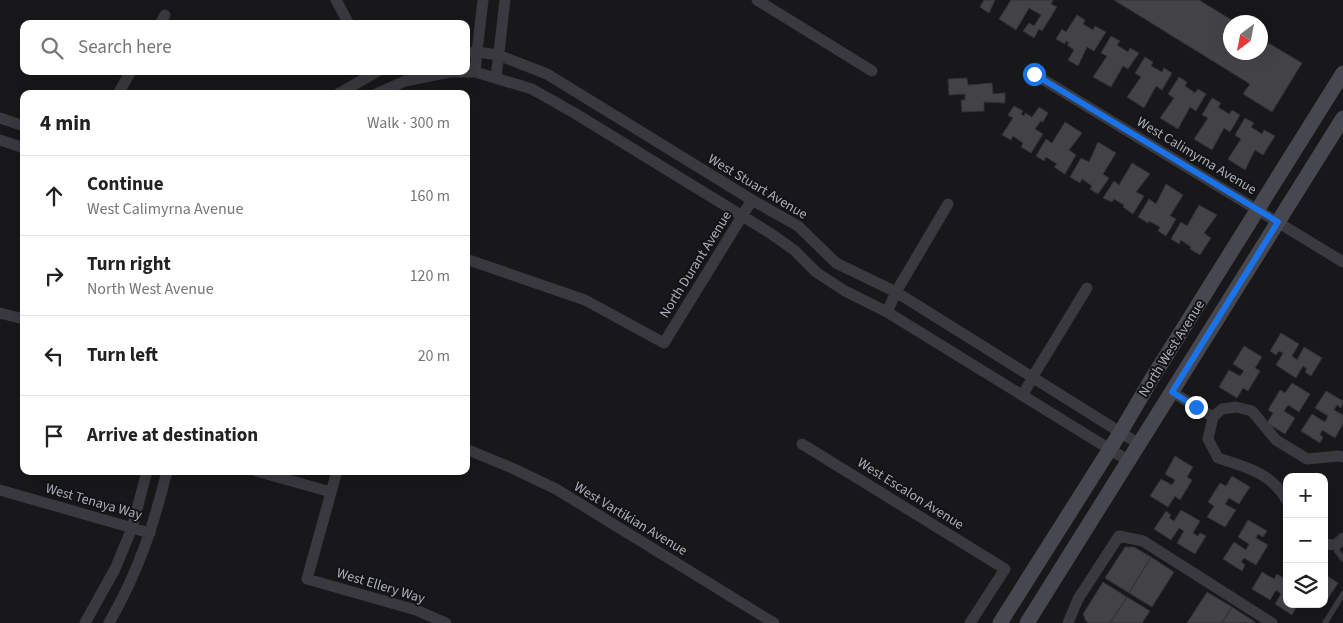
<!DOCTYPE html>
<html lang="en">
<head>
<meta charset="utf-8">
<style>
  :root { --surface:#fff; --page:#f6f6f6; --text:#222; --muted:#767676; --line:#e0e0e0 }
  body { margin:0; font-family:"Source Sans 3",sans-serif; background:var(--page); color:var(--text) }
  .controls { position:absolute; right:15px; bottom:15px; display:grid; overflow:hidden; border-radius:10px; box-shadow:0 5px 20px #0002 }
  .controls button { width:45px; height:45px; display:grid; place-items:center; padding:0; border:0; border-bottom:1px solid var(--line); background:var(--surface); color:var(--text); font:25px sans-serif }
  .compass { position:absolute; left:1223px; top:15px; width:45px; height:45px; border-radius:50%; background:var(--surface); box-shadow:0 5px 20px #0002; rotate:212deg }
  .stop { position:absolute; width:15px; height:15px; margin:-11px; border:4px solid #1a73e8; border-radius:50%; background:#fff }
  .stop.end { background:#1a73e8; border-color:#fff; box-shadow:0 1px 5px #0008 }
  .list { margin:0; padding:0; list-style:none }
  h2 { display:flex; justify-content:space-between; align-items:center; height:65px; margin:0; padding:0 20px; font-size:21px }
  h2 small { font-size:16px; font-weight:400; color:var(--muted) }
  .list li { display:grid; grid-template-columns:32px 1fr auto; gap:15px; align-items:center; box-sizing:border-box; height:80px; padding:0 20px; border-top:1px solid var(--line) }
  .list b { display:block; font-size:19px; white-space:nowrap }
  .list p { margin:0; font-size:16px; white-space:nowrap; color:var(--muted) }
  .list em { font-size:16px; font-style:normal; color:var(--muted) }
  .icon { flex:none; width:28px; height:28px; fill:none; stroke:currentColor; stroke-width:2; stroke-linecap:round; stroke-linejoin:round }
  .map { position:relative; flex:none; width:1343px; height:623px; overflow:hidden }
  .search { position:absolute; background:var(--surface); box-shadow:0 5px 20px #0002; left:20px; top:20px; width:450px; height:55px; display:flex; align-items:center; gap:12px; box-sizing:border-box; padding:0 18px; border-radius:10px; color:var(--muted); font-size:19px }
  .panel { position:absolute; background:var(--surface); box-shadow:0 5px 20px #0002; left:20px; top:90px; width:450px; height:385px; border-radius:10px }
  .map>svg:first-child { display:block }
</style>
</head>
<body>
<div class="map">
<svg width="1343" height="623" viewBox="0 0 1343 623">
  <rect width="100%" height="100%" fill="#18181a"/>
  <path fill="#424247" stroke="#323236" d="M984 0H995L989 13 980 7Z
    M1011 0H1053L1051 4 1057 7 1042 31 1039 29 1034 38 1023 31 1029 23 1034 26 1041 15 1029 8 1016 30 999 19Z
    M1114 0H1199L1235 22H1230V52H1260V38L1302 63 1272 112 1243 94 1250 84Z
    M1077 15 1085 20 1083 24 1093 30 1095 26 1106 32 1094 51 1087 47 1078 66 1068 60 1074 50 1067 45 1069 43 1066 41 1065 44 1056 39 1062 29 1066 32Z
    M1111 36 1120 41 1117 45 1128 52 1130 48 1139 53 1128 69 1123 66 1111 87 1093 77 1107 56 1101 53Z
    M1145 57 1153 62 1151 66 1162 72 1164 68 1172 73 1162 90 1156 86 1144 108 1127 97 1141 77 1135 73Z
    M1179 77 1187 82 1185 86 1195 93 1198 89 1206 94 1196 111 1190 107 1178 129 1160 118 1174 98 1168 94Z
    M967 78 968 85 992 83 993 94 1005 93V103L984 102V111L962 112 961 100H965V94L949 95 948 79Z
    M1212 98 1221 103 1218 107 1229 114 1232 110 1240 115 1230 132 1224 128 1212 150 1194 139 1208 118 1202 115Z
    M1014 106 1023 111 1021 114 1024 116 1025 113 1032 117 1039 107 1048 113 1043 122 1041 121 1035 129 1043 134 1031 153 1021 147 1023 143 1013 136 1011 140 1002 135 1013 118 1008 115Z
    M1245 118 1254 123 1251 127 1262 134 1264 130 1275 136 1263 155 1255 150 1245 170 1228 159 1241 139 1235 135Z
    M1065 122 1082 133 1069 150 1076 155 1065 174 1054 167 1057 164 1046 157 1044 161 1036 156 1046 139 1052 143Z
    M1098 142 1116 153 1103 174 1109 178 1098 194 1090 189 1092 186 1082 179 1080 183 1070 177 1081 158 1089 162Z
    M1132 163 1150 174 1136 192 1144 196 1133 214 1123 207 1124 205 1114 199 1112 202 1103 198 1114 181 1119 185Z
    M1166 184 1183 195 1170 216 1176 219 1166 236 1158 231 1160 227 1149 221 1148 223 1138 217 1149 199 1156 204Z
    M1199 205 1217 215 1204 233 1211 238 1200 255 1190 249 1191 247 1181 240 1179 244 1171 239 1181 222 1187 226Z
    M1281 333 1299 344 1292 356 1297 360 1304 347 1322 358 1311 376 1305 372 1307 369 1303 366 1296 378 1276 365 1283 353 1279 351 1276 355 1270 351Z
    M1244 346 1262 357 1255 368 1260 371 1248 391 1243 388 1237 398 1219 387 1229 370 1240 376 1244 371 1233 364Z
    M1292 383 1310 394 1299 412 1288 405 1284 411 1295 418 1285 434 1267 423 1273 413 1268 410 1280 390 1285 393Z
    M1326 391 1343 401 1341 408 1337 405 1334 410 1343 415V424L1335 438 1322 430 1320 435 1323 437 1320 443 1301 431 1312 414 1325 422 1328 416 1315 408Z
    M1175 456 1193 467 1187 477 1192 480 1180 500 1175 496 1168 507 1150 496 1161 479 1172 485 1175 480 1165 474Z
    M1232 476 1250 487 1239 504 1229 498 1225 504 1236 510 1225 527 1207 517 1214 506 1208 502 1220 483 1226 486Z
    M1181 510 1200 521 1193 533 1198 536 1200 533 1206 536 1195 554 1177 543 1184 531 1179 528 1171 540 1154 529 1166 511 1171 515 1169 518 1174 521Z
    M1248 520 1267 531 1263 537 1258 534 1256 538 1268 545 1256 565 1244 558 1241 562 1245 565 1242 571 1223 559 1234 542 1246 550 1249 544 1238 537Z
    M1125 547H1134L1151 557 1129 593 1105 578Z
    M1151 557 1174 572 1152 607 1129 593Z
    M1324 571 1327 573 1326 575 1338 583 1327 600 1324 598Z
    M1262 572 1274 579 1277 574 1287 580V604H1298L1292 615 1275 604 1281 594 1276 590 1270 600 1252 589Z
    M1103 582 1127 597 1110 623H1089L1086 621 1083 614Z
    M1207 592 1232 607 1222 623H1187Z
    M1127 597 1150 611 1142 623H1110Z
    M1232 607 1255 622 1254 623H1222Z"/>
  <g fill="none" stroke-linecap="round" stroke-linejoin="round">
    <path stroke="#39393f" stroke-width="5.5" d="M1336 545 1337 551 1343 559
      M1325 623 1343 594"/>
    <path stroke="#39393f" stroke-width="11" d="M336 0 349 24
      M757 0 872 71
      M160 24 165 15
      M466 53 477 52 483 0
      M475 72 477 52 498 55 547 74 752 200 798 226 836 263 896 292 1139 444
      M1034 74 1343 262
      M496 78 505 0
      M118 94 131 71
      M338 94 378 71
      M376 94 405 81 450 72H475L532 89 576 114 770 233 794 250 816 272 845 291 887 312 1129 461
      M0 118 24 126
      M0 140 24 148
      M466 259 585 300 664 343 752 200
      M887 312 896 292 948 204
      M0 313 24 319
      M1172 392 1213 417
      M1023 395 1032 378 1087 288
      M802 444 1005 569 970 623
      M466 449 512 468 556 489 774 623
      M256 471 331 492
      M337 471 307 579 416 610 446 623
      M0 490 150 533
      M1287 501C1272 473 1246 467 1218 458L1208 439 1213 417 1222 409 1236 407 1252 411 1276 440 1307 459 1339 456 1343 457
      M1324 544 1336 545 1343 538
      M85 623 115 569 132 528 147 471
      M109 623C138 572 153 528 167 471
      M1068 623 1078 599 1119 536 1143 541 1272 623"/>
    <path stroke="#47484f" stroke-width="15" d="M1000 623 1120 433 1151 380 1343 73
      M1027 623 1343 118"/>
  </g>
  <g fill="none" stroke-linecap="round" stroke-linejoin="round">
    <path stroke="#1a73e8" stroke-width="6" d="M1034 74 1278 222 1172 392 1196 407"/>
  </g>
  <g text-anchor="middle" stroke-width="4" stroke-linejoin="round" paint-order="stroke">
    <g font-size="14" fill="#aaadb9" stroke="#131315">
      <text transform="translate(1197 155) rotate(31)" y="5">West Calimyrna Avenue</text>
      <text transform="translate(758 186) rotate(31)" y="5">West Stuart Avenue</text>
      <text transform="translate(695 264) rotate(-58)" y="5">North Durant Avenue</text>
      <text transform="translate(1171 348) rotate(-58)" y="5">North West Avenue</text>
      <text transform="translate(911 493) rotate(32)" y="5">West Escalon Avenue</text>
      <text transform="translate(94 501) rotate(16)" y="5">West Tenaya Way</text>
      <text transform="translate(631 518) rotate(31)" y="5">West Vartikian Avenue</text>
      <text transform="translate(381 585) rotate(17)" y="5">West Ellery Way</text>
    </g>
  </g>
</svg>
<div class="controls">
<button>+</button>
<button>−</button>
<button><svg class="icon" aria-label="layers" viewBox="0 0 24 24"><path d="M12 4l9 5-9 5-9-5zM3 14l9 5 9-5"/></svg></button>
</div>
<svg class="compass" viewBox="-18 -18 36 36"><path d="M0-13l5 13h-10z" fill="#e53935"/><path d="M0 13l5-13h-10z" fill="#767676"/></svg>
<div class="stop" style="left:1034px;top:74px"></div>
<div class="stop end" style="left:1196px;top:407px"></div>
<div class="search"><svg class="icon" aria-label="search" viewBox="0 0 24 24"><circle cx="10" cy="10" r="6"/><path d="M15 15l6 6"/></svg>Search here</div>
<section class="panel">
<h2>4 min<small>Walk · 300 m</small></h2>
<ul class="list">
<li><svg class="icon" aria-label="ahead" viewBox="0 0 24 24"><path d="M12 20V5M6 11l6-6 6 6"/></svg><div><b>Continue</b><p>West Calimyrna Avenue</p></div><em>160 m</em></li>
<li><svg class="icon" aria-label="right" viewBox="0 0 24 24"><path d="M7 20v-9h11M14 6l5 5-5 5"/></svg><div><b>Turn right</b><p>North West Avenue</p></div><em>120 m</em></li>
<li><svg class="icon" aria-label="left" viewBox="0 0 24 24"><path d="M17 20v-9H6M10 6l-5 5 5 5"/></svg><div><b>Turn left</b></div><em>20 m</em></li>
<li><svg class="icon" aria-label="arrive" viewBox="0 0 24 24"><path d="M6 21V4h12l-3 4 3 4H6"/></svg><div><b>Arrive at destination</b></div></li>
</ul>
</section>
</div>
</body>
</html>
